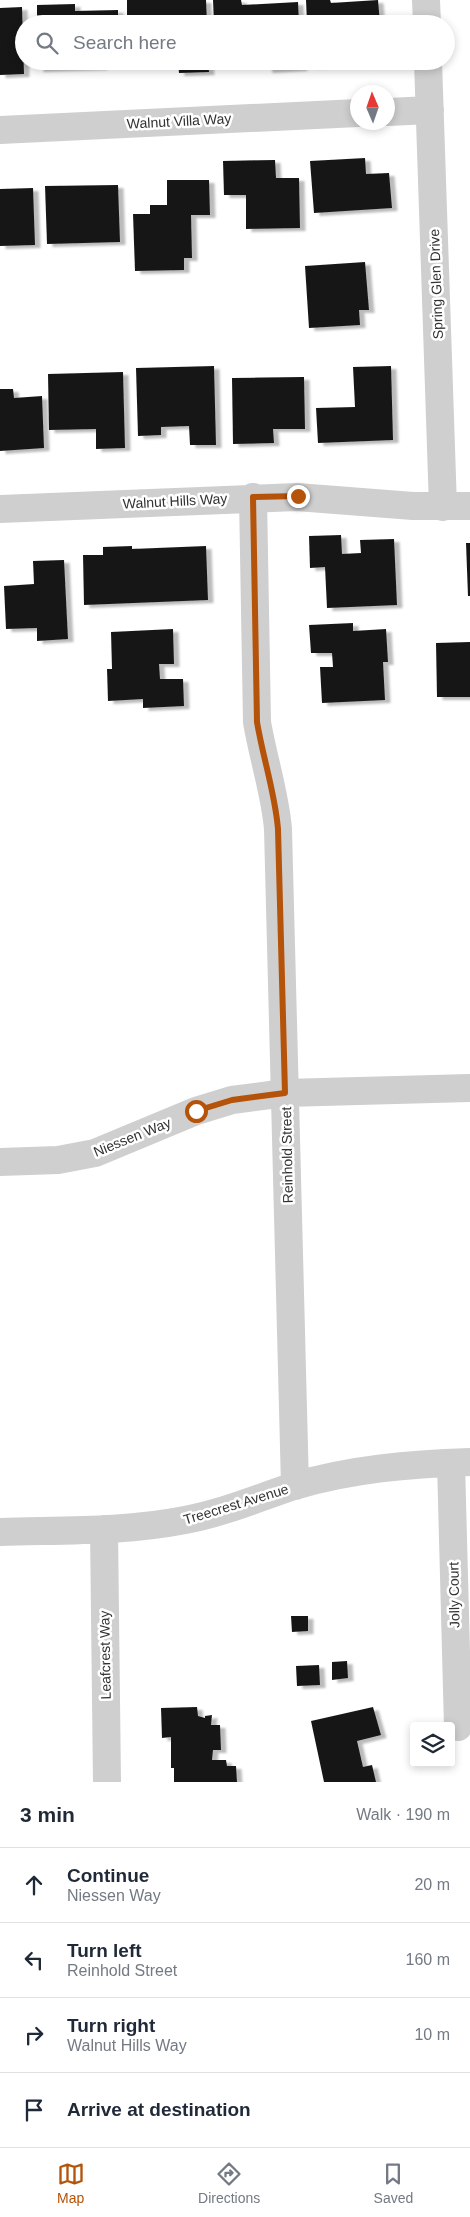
<!DOCTYPE html>
<html lang="en">
<head>
<meta charset="utf-8">
<style>
  :root { --surface:#fff; --page:#f6f6f7; --text:#1f2937; --muted:#747a83; --line:#e0e1e3; --accent:#b45309 }
  body { margin:0; font-family:Arial,sans-serif; background:var(--page); color:var(--text) }
  .controls { position:absolute; right:15px; bottom:15px; display:grid; overflow:hidden; border-radius:5px; box-shadow:0 2px 8px #0003 }
  .controls button { width:45px; height:45px; display:grid; place-items:center; padding:0; border:0; border-bottom:1px solid var(--line); background:var(--surface); color:var(--text); font:25px sans-serif }
  .compass { position:absolute; left:350px; top:85px; width:45px; height:45px; border-radius:50%; background:var(--surface); box-shadow:0 2px 8px #0003; rotate:358deg }
  .stop { position:absolute; width:15px; height:15px; margin:-11px; border:4px solid #b45309; border-radius:50%; background:#fff }
  .stop.end { background:#b45309; border-color:#fff; box-shadow:0 1px 5px #0008 }
  .list { margin:0; padding:0; list-style:none }
  h2 { display:flex; justify-content:space-between; align-items:center; height:65px; margin:0; padding:0 20px; font-size:21px }
  h2 small { font-size:16px; font-weight:400; color:var(--muted) }
  .list li { display:grid; grid-template-columns:32px 1fr auto; gap:15px; align-items:center; box-sizing:border-box; height:75px; padding:0 20px; border-top:1px solid var(--line) }
  .list b { display:block; font-size:19px; white-space:nowrap }
  .list p { margin:0; font-size:16px; white-space:nowrap; color:var(--muted) }
  .list em { font-size:16px; font-style:normal; color:var(--muted) }
  .icon { flex:none; width:28px; height:28px; fill:none; stroke:currentColor; stroke-width:2; stroke-linecap:round; stroke-linejoin:round }
  .map { position:relative; flex:none; width:470px; height:1782px; overflow:hidden }
  .search { position:absolute; background:var(--surface); box-shadow:0 2px 8px #0003; left:15px; right:15px; top:15px; height:55px; display:flex; align-items:center; gap:12px; box-sizing:border-box; padding:0 18px; border-radius:28px; color:var(--muted); font-size:19px }
  .sheet { height:365px; background:var(--surface) }
  nav { display:flex; justify-content:space-around; align-items:center; box-sizing:border-box; height:70px; border-top:1px solid var(--line); background:var(--surface); font-size:14px; color:var(--muted) }
  nav a { display:grid; justify-items:center; gap:2px }
  nav .on { color:var(--accent) }
  .map>svg:first-child { display:block }
</style>
</head>
<body>
<div class="map">
<svg width="470" height="1782" viewBox="0 0 470 1782">
  <defs>
    <filter id="shadow"><feDropShadow dx="5.5" dy="3" stdDeviation="1" flood-color="#0004"/></filter>
  </defs>
  <rect width="100%" height="100%" fill="#fff"/>
  <path fill="#191919" filter="url(#shadow)" d="M127 0H206L207 24H127Z
    M213 0H241L242 5 298 2 299 24H214Z
    M306 0H330L331 3 378 0 380 24H307Z
    M75 4V11L118 10V24H37V5Z
    M22 7 24 74 0 75V8Z
    M38 61H102V67L38 69Z
    M178 61H208L209 72 179 73Z
    M266 61H301L302 68 267 70Z
    M310 61H365V63L310 66Z
    M365 158 366 174 389 173 392 208 314 213 310 161Z
    M275 160 276 178H299L300 228 246 229V195H224L223 161Z
    M167 180H209L210 215H191L192 258H184V270L135 271 133 214H150V205H167Z
    M118 185 120 242 47 244 45 186Z
    M33 188 35 245 0 246V189Z
    M365 262 369 310H359L360 325 309 328 305 266Z
    M214 366 216 445H190L189 426 161 427V435L138 436 136 368Z
    M391 366 393 440 318 443 316 408 355 407 353 367Z
    M123 372 125 448 96 449V429L49 430 48 374Z
    M304 377 305 429H273L274 443 233 444 232 378Z
    M0 389H13L14 398 42 396 44 448 0 451Z
    M341 535 342 554 361 553 360 540 394 539 397 605 327 608 325 567 310 568 309 536Z
    M466 543H470V596H468Z
    M132 546V549L206 546 208 600 84 605 83 555H103V547Z
    M64 560 68 639 37 641V628L6 629 4 586 34 584 33 561Z
    M353 623V631L386 629 388 662H383L385 700 322 703 320 667H333L332 653H311L309 625Z
    M173 629 174 664H159L160 679H183L184 706 143 708V699L108 701 107 669H112L111 632Z
    M470 642V697H437L436 643Z
    M291 1616H308V1631L292 1632Z
    M347 1661 348 1678 332 1680V1662Z
    M319 1665 320 1685 297 1686 296 1666Z
    M197 1707 198 1716 205 1718V1716L212 1715 211 1725H220L221 1750H213L212 1760H226L227 1766H236L237 1782H174V1768H171V1737L162 1738 161 1708Z
    M373 1707 381 1735 357 1741 363 1767 372 1765 376 1782H324L311 1721Z"/>
  <g fill="none" stroke-linecap="round" stroke-linejoin="round">
    <path stroke="#cfcfcf" stroke-width="28" d="M426 0 427 24
      M428 61 443 507
      M388 112 430 110
      M0 130 358 113
      M253 497 257 722C263 758 275 793 278 829L295 1486
      M0 509 297 497 413 506H470
      M0 1162 58 1160 95 1153 196 1111 232 1100 285 1093 470 1088
      M451 1463 458 1727
      M104 1529 107 1782
      M0 1532C62 1530 124 1532 185 1520 223 1513 258 1498 294 1486 351 1469 410 1464 470 1462"/>
  </g>
  <g fill="none" stroke-linecap="round" stroke-linejoin="round">
    <path stroke="#b45309" stroke-width="6" d="M196 1111 232 1100 285 1093 278 829C275 793 263 758 257 722L253 497 298 496"/>
  </g>
  <g text-anchor="middle" stroke-width="5" stroke-linejoin="round" paint-order="stroke">
    <g font-size="14" fill="#323232" stroke="#fff">
      <text transform="translate(179 121) rotate(-3)" y="5">Walnut Villa Way</text>
      <text transform="translate(436 284) rotate(-92)" y="5">Spring Glen Drive</text>
      <text transform="translate(175 501) rotate(-3)" y="5">Walnut Hills Way</text>
      <text transform="translate(132 1137) rotate(-22)" y="5">Niessen Way</text>
      <text transform="translate(287 1155) rotate(-91)" y="5">Reinhold Street</text>
      <text transform="translate(236 1504) rotate(-17)" y="5">Treecrest Avenue</text>
      <text transform="translate(454 1595) rotate(-91)" y="5">Jolly Court</text>
      <text transform="translate(105 1655) rotate(-91)" y="5">Leafcrest Way</text>
    </g>
  </g>
</svg>
<div class="controls">
<button><svg class="icon" aria-label="layers" viewBox="0 0 24 24"><path d="M12 4l9 5-9 5-9-5zM3 14l9 5 9-5"/></svg></button>
</div>
<svg class="compass" viewBox="-18 -18 36 36"><path d="M0-13l5 13h-10z" fill="#e53935"/><path d="M0 13l5-13h-10z" fill="#747a83"/></svg>
<div class="stop" style="left:196px;top:1111px"></div>
<div class="stop end" style="left:298px;top:496px"></div>
<div class="search"><svg class="icon" aria-label="search" viewBox="0 0 24 24"><circle cx="10" cy="10" r="6"/><path d="M15 15l6 6"/></svg>Search here</div>
</div>
<section class="sheet">
<h2>3 min<small>Walk · 190 m</small></h2>
<ul class="list">
<li><svg class="icon" aria-label="ahead" viewBox="0 0 24 24"><path d="M12 20V5M6 11l6-6 6 6"/></svg><div><b>Continue</b><p>Niessen Way</p></div><em>20 m</em></li>
<li><svg class="icon" aria-label="left" viewBox="0 0 24 24"><path d="M17 20v-9H6M10 6l-5 5 5 5"/></svg><div><b>Turn left</b><p>Reinhold Street</p></div><em>160 m</em></li>
<li><svg class="icon" aria-label="right" viewBox="0 0 24 24"><path d="M7 20v-9h11M14 6l5 5-5 5"/></svg><div><b>Turn right</b><p>Walnut Hills Way</p></div><em>10 m</em></li>
<li><svg class="icon" aria-label="arrive" viewBox="0 0 24 24"><path d="M6 21V4h12l-3 4 3 4H6"/></svg><div><b>Arrive at destination</b></div></li>
</ul>
</section>
<nav>
<a class="on"><svg class="icon" aria-label="map" viewBox="0 0 24 24"><path d="M3 6l6-2 6 2 6-2v14l-6 2-6-2-6 2zM9 4v14M15 6v14"/></svg>Map</a>
<a><svg class="icon" aria-label="directions" viewBox="0 0 24 24"><path d="M12 3l9 9-9 9-9-9zM9 14v-3h6M13 9l2 2-2 2"/></svg>Directions</a>
<a><svg class="icon" aria-label="saved" viewBox="0 0 24 24"><path d="M7 4h10v16l-5-4-5 4z"/></svg>Saved</a>
</nav>
</body>
</html>
